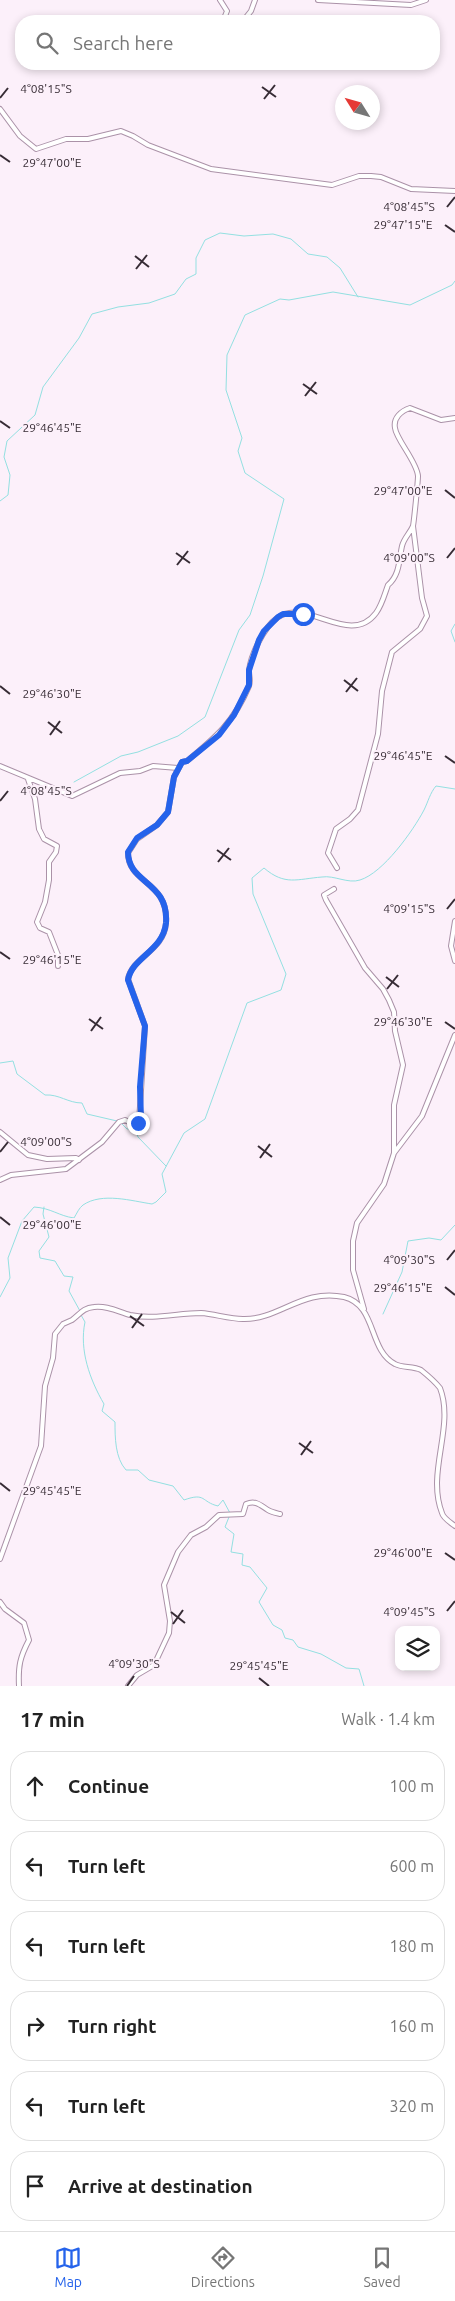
<!DOCTYPE html>
<html lang="en">
<head>
<meta charset="utf-8">
<style>
  :root { --surface:#fff; --page:#f2f2f2; --text:#222; --muted:#767676; --line:#e0e0e0; --accent:#2563eb }
  body { margin:0; font-family:Ubuntu,sans-serif; background:var(--page); color:var(--text) }
  .controls { position:absolute; right:15px; bottom:15px; display:grid; overflow:hidden; border-radius:10px; box-shadow:0 2px 8px #0003 }
  .controls button { width:45px; height:45px; display:grid; place-items:center; padding:0; border:0; border-bottom:1px solid var(--line); background:var(--surface); color:var(--text); font:25px sans-serif }
  .compass { position:absolute; left:335px; top:85px; width:45px; height:45px; border-radius:50%; background:var(--surface); box-shadow:0 2px 8px #0003; rotate:307deg }
  .stop { position:absolute; width:15px; height:15px; margin:-11px; border:4px solid #2563eb; border-radius:50%; background:#fff }
  .stop.end { background:#2563eb; border-color:#fff; box-shadow:0 1px 5px #0008 }
  .list { margin:0; padding:0; list-style:none }
  h2 { display:flex; justify-content:space-between; align-items:center; height:65px; margin:0; padding:0 20px; font-size:21px }
  h2 small { font-size:16px; font-weight:400; color:var(--muted) }
  .list li { display:grid; grid-template-columns:32px 1fr auto; gap:15px; align-items:center; box-sizing:border-box; height:70px; margin:0 10px 10px; padding:0 10px; border:1px solid var(--line); border-radius:20px }
  .list b { display:block; font-size:19px; white-space:nowrap }
  .list em { font-size:16px; font-style:normal; color:var(--muted) }
  .icon { flex:none; width:28px; height:28px; fill:none; stroke:currentColor; stroke-width:2; stroke-linecap:round; stroke-linejoin:round }
  .map { position:relative; flex:none; width:455px; height:1686px; overflow:hidden }
  .search { position:absolute; background:var(--surface); box-shadow:0 2px 8px #0003; left:15px; right:15px; top:15px; height:55px; display:flex; align-items:center; gap:12px; box-sizing:border-box; padding:0 18px; border-radius:20px; color:var(--muted); font-size:19px }
  .sheet { height:545px; background:var(--surface) }
  nav { display:flex; justify-content:space-around; align-items:center; box-sizing:border-box; height:70px; border-top:1px solid var(--line); background:var(--surface); font-size:14px; color:var(--muted) }
  nav a { display:grid; justify-items:center; gap:2px }
  nav .on { color:var(--accent) }
  .map>svg:first-child { display:block }
</style>
</head>
<body>
<div class="map">
<svg width="455" height="1686" viewBox="0 0 455 1686">
  <rect width="100%" height="100%" fill="#fcf0fa"/>
  <g fill="none" stroke-linecap="round" stroke-linejoin="round">
    <path stroke="#93e0e1" stroke-width="1" d="M0 501 8 495 10 475 4 457 7 441 35 415 43 387 79 338 92 314 118 307 149 303 175 294 186 279 196 274V258L205 240 220 233 244 236 273 234 291 239 308 254 327 257 340 268 358 297
      M455 624 451 631 455 642
      M74 782 121 756 138 752 178 736 205 717 239 630 250 615 263 576 284 499 245 473 238 451 242 438 226 390 227 355 245 315 280 299 289 300 333 292 410 305 452 285 455 281
      M0 1063 13 1061 17 1074 45 1095C59 1094 68 1103 82 1103L87 1114 117 1121
      M121 1123 127 1129H135L138 1137 166 1166
      M44 1207 43 1214 49 1237 39 1251 40 1258 55 1261 64 1276 73 1277 69 1291 80 1311
      M0 1297 10 1278 8 1258 22 1221 34 1207C51 1208 59 1216 74 1218 77 1213 79 1208 83 1205 102 1192 132 1201 152 1204L156 1202 166 1192 162 1174 184 1133 205 1119 247 1003 281 990 286 974 253 894 252 878 264 868C285 886 297 879 322 877 334 875 348 884 360 880 383 873 413 831 424 810 428 802 430 793 436 786L455 789
      M383 1314 402 1272 408 1241 429 1238 441 1240 455 1225
      M81 1315 85 1322C79 1350 90 1380 104 1404L102 1411 115 1422C115 1437 115 1458 126 1470H138L149 1480 173 1486 184 1500C206 1492 201 1502 218 1506L223 1500 230 1513
      M229 1517 225 1527 234 1534 231 1552 243 1554 242 1565 250 1567 267 1588 259 1602 273 1625 282 1630 285 1638 293 1640 298 1647 321 1654 346 1668 359 1669 364 1686"/>
    <defs>
      <path id="minor" d="M220 0 227 11 223 21
        M318 0 411 5 426 0
        M243 21 251 11 255 0
        M0 109 20 136 36 149 66 139H88L121 131 133 136 148 145 211 169 332 185 359 176H371L381 177 411 189 455 191
        M0 766 72 796 120 773 140 771 153 766 178 768
        M28 779 35 799 39 829 44 839 57 846 56 852 49 862V880L45 902 37 922 40 928 49 932 58 955V966
        M337 868 328 853 336 829 350 819 358 810 378 734 382 691 392 652 420 629 427 616 422 598 413 526
        M334 889 324 895 326 900 365 968 383 989 389 1000 394 1012 395 1031 403 1065 394 1105V1153L384 1184 357 1223 353 1241V1270L364 1309
        M455 921 451 946 455 961
        M0 1132 28 1155 47 1159 76 1158 79 1160
        M394 1153 422 1116 455 1035
        M0 1180 11 1175 66 1169 102 1142 119 1122 125 1120 133 1124 139 1122 145 1026 128 979C132 957 164 951 166 923 169 881 128 884 128 853L137 839 157 825 168 812 174 777 182 762 187 761C216 737 234 722 249 686 251 680 249 677 249 671 250 656 264 627 277 618 305 596 350 648 376 613 382 605 385 593 388 585 400 575 399 559 402 546 404 538 410 533 413 526 414 521 418 481 418 476 417 462 396 439 395 428 393 418 401 411 410 408L441 420 455 418
        M0 1559 41 1446 45 1386 53 1358 55 1334 63 1324 72 1320C80 1314 83 1308 94 1307 106 1305 119 1312 130 1315 153 1320 178 1313 201 1313 215 1314 229 1319 243 1319 279 1320 302 1288 344 1297 377 1305 368 1350 395 1364 402 1368 413 1366 421 1370 426 1374 436 1383 440 1388 455 1427 426 1472 442 1513 443 1518 451 1523 455 1526
        M0 1602 5 1609 24 1623 29 1640C20 1657 18 1666 19 1686
        M128 1686 137 1675 154 1665 169 1633 170 1621 164 1585 178 1552 191 1535 206 1527 219 1515 243 1514 246 1504C256 1500 260 1505 268 1510 271 1512 276 1513 280 1514"/>
    </defs>
    <use href="#minor" stroke="#ab92a8" stroke-width="6"/>
    <use href="#minor" stroke="#fff" stroke-width="4"/>
  </g>
  <g fill="none" stroke-linecap="round" stroke-linejoin="round">
    <path stroke="#2563eb" stroke-width="6" d="M138 1123 141 1119 140 1087 145 1026 128 980C132 957 163 951 166 923 169 881 128 884 128 852L137 838 157 825 168 812 174 777 182 762 187 761 219 735 234 715 249 685V670L259 640 264 631 278 617 283 614H303"/>
  </g>
  <path fill="none" stroke="#372c35" stroke-width="2" d="M262 87 276 97M0 98 8 88M264 99 275 85M0 155 10 162M447 207 455 197M445 225 455 232M135 256 149 267M136 269 147 255M303 384 317 394M305 396 316 382M0 421 10 428M445 490 455 498M176 553 190 563M447 558 455 548M177 565 188 551M344 680 358 691M0 686 10 694M346 692 357 678M48 722 62 733M50 735 60 721M445 756 455 763M0 801 8 791M217 850 231 860M218 862 229 848M447 909 455 899M0 952 10 959M386 977 399 987M387 989 398 975M89 1019 103 1029M445 1022 455 1029M91 1031 101 1017M258 1146 272 1157M0 1152 8 1142M260 1158 270 1144M0 1217 10 1225M447 1260 455 1250M445 1287 455 1295M130 1316 144 1326M132 1328 142 1314M299 1443 313 1453M301 1455 311 1441M0 1483 10 1491M445 1553 455 1560M447 1611 455 1601M171 1612 185 1623M173 1624 183 1610M259 1678 269 1686M127 1686 134 1676"/>
  <g font-size="12" text-anchor="middle" fill="#372c35" stroke="#fcf0fa" stroke-width="4" stroke-linejoin="round" paint-order="stroke">
    <text x="46" y="93">4°08'15"S</text>
    <text x="52" y="167">29°47'00"E</text>
    <text x="409" y="211">4°08'45"S</text>
    <text x="403" y="229">29°47'15"E</text>
    <text x="52" y="432">29°46'45"E</text>
    <text x="403" y="495">29°47'00"E</text>
    <text x="409" y="562">4°09'00"S</text>
    <text x="52" y="698">29°46'30"E</text>
    <text x="403" y="760">29°46'45"E</text>
    <text x="46" y="795">4°08'45"S</text>
    <text x="409" y="913">4°09'15"S</text>
    <text x="52" y="964">29°46'15"E</text>
    <text x="403" y="1026">29°46'30"E</text>
    <text x="46" y="1146">4°09'00"S</text>
    <text x="52" y="1229">29°46'00"E</text>
    <text x="409" y="1264">4°09'30"S</text>
    <text x="403" y="1292">29°46'15"E</text>
    <text x="52" y="1495">29°45'45"E</text>
    <text x="403" y="1557">29°46'00"E</text>
    <text x="409" y="1616">4°09'45"S</text>
    <text x="134" y="1668">4°09'30"S</text>
    <text x="259" y="1670">29°45'45"E</text>
  </g>
</svg>
<div class="controls">
<button><svg class="icon" aria-label="layers" viewBox="0 0 24 24"><path d="M12 4l9 5-9 5-9-5zM3 14l9 5 9-5"/></svg></button>
</div>
<svg class="compass" viewBox="-18 -18 36 36"><path d="M0-13l5 13h-10z" fill="#e53935"/><path d="M0 13l5-13h-10z" fill="#767676"/></svg>
<div class="stop" style="left:303px;top:614px"></div>
<div class="stop end" style="left:138px;top:1123px"></div>
<div class="search"><svg class="icon" aria-label="search" viewBox="0 0 24 24"><circle cx="10" cy="10" r="6"/><path d="M15 15l6 6"/></svg>Search here</div>
</div>
<section class="sheet">
<h2>17 min<small>Walk · 1.4 km</small></h2>
<ul class="list">
<li><svg class="icon" aria-label="ahead" viewBox="0 0 24 24"><path d="M12 20V5M6 11l6-6 6 6"/></svg><div><b>Continue</b></div><em>100 m</em></li>
<li><svg class="icon" aria-label="left" viewBox="0 0 24 24"><path d="M17 20v-9H6M10 6l-5 5 5 5"/></svg><div><b>Turn left</b></div><em>600 m</em></li>
<li><svg class="icon" aria-label="left" viewBox="0 0 24 24"><path d="M17 20v-9H6M10 6l-5 5 5 5"/></svg><div><b>Turn left</b></div><em>180 m</em></li>
<li><svg class="icon" aria-label="right" viewBox="0 0 24 24"><path d="M7 20v-9h11M14 6l5 5-5 5"/></svg><div><b>Turn right</b></div><em>160 m</em></li>
<li><svg class="icon" aria-label="left" viewBox="0 0 24 24"><path d="M17 20v-9H6M10 6l-5 5 5 5"/></svg><div><b>Turn left</b></div><em>320 m</em></li>
<li><svg class="icon" aria-label="arrive" viewBox="0 0 24 24"><path d="M6 21V4h12l-3 4 3 4H6"/></svg><div><b>Arrive at destination</b></div></li>
</ul>
</section>
<nav>
<a class="on"><svg class="icon" aria-label="map" viewBox="0 0 24 24"><path d="M3 6l6-2 6 2 6-2v14l-6 2-6-2-6 2zM9 4v14M15 6v14"/></svg>Map</a>
<a><svg class="icon" aria-label="directions" viewBox="0 0 24 24"><path d="M12 3l9 9-9 9-9-9zM9 14v-3h6M13 9l2 2-2 2"/></svg>Directions</a>
<a><svg class="icon" aria-label="saved" viewBox="0 0 24 24"><path d="M7 4h10v16l-5-4-5 4z"/></svg>Saved</a>
</nav>
</body>
</html>
